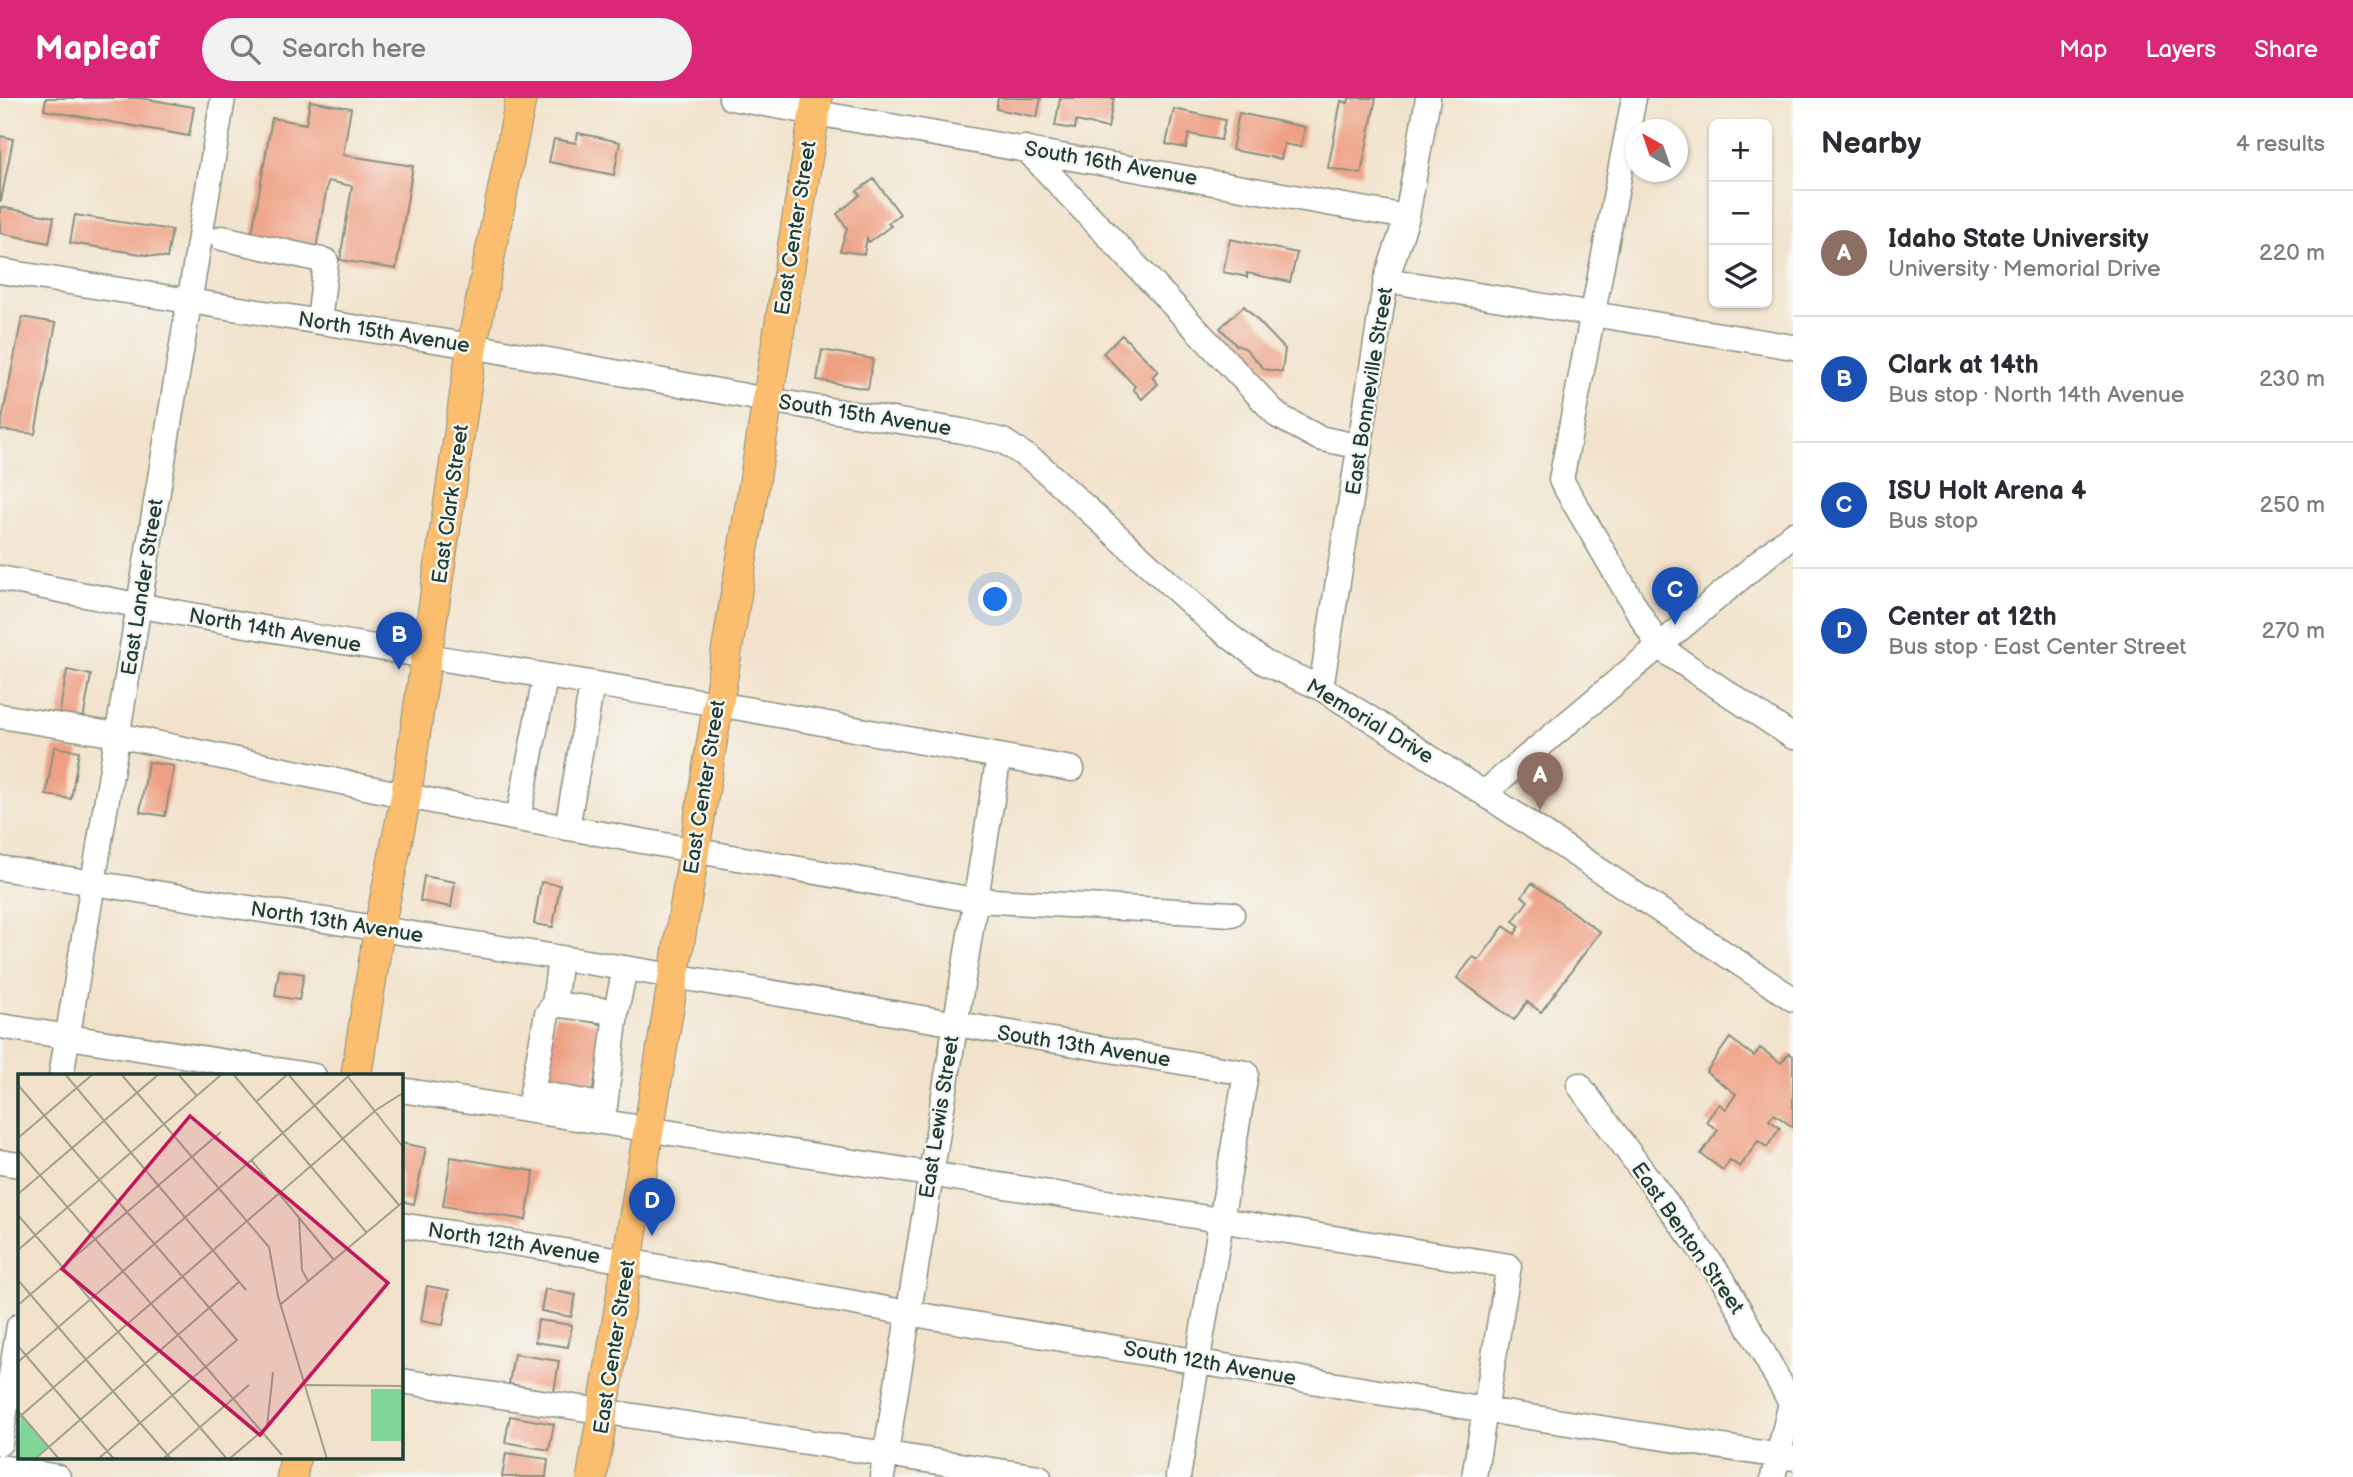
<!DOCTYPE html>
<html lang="en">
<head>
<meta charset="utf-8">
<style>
  :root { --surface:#fff; --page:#f2f2f3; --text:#2b2b33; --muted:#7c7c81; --line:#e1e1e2; --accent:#db2777 }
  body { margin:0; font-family:"Balsamiq Sans",sans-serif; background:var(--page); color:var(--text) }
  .controls { position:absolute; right:21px; top:21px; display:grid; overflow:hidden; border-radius:10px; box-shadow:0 2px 5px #0004 }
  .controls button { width:63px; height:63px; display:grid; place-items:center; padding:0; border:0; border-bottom:2px solid var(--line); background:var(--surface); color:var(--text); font:35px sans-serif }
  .compass { position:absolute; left:1625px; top:21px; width:63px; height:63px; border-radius:50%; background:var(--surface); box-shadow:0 2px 5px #0004; rotate:320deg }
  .you { position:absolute; left:996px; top:502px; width:24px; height:24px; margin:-18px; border:5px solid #fff; border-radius:50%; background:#1a73e8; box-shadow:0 0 0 10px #1a73e833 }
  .badge { display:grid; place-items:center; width:46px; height:46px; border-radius:50%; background:var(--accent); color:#fff; font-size:23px; font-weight:700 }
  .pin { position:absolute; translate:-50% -58px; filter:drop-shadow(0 2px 4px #0008) }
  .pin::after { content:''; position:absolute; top:37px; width:24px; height:21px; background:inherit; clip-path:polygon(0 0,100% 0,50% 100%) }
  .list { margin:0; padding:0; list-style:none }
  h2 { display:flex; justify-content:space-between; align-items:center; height:91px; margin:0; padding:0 28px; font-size:30px }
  h2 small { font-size:23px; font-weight:400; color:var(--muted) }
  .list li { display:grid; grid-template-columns:46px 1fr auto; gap:21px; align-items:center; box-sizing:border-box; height:126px; padding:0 28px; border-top:2px solid var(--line) }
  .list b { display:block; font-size:26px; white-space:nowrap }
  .list p { margin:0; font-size:23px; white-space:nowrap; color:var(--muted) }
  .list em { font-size:23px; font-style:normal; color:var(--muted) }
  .icon { flex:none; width:38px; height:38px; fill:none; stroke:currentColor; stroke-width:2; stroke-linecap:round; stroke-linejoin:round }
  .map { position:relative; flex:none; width:1793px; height:1379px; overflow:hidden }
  header { display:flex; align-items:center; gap:42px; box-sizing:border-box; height:98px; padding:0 35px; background:var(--accent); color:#fff }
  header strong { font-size:33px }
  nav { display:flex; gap:38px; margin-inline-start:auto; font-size:24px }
  .search { width:490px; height:63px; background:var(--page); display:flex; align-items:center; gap:18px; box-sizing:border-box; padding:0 24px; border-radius:38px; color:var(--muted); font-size:26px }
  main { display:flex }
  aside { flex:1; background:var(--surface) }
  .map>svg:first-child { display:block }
</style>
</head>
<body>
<header>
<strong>Mapleaf</strong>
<div class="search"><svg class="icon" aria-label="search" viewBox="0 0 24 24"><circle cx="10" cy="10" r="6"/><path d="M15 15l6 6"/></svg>Search here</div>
<nav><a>Map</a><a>Layers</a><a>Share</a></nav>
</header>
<main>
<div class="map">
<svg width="1793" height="1379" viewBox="0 0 1793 1379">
  <rect width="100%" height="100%" fill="#f6f6f2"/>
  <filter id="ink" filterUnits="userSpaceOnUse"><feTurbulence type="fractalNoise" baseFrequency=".0143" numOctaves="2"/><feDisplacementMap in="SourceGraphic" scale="14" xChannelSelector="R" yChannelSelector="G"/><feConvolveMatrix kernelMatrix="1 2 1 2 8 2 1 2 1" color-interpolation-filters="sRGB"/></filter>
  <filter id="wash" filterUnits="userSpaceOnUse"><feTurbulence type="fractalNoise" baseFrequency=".00686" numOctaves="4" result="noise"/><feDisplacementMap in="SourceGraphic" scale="28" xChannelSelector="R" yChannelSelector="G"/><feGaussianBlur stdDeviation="1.57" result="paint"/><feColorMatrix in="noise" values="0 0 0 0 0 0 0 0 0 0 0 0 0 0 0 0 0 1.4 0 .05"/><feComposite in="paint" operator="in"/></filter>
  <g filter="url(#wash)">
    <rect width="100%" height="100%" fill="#f2e2cb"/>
    <g id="blocks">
      <path fill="#efa084" d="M46 0H140L194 9 189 38 44 12Z
        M998 0H1041L1037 19 996 11Z
        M1060 0H1114L1108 30 1076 23 1075 31 1055 28Z
        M1349 0H1376L1361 76 1328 70 1341 3 1348 5Z
        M310 3 351 10 343 57 413 68 396 171 340 162 352 88 328 83 316 151 251 141 272 20 306 26Z
        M1174 11 1225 22 1221 42 1189 36 1186 50 1166 46Z
        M1239 15 1305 29 1301 49 1284 46 1281 61 1232 52Z
        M578 35 620 44 614 77 549 64 554 41 576 45Z
        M0 38 13 41 1 103H0Z
        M874 81 900 116 888 125 891 128 869 144 867 140 864 156 840 153 847 130 837 116 860 97 857 93Z
        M0 109 54 119 49 145 0 135Z
        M75 117 172 132 167 160 70 145Z
        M1230 141 1297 155 1290 184 1247 175V179L1223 174Z
        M1244 208 1285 251 1282 274 1264 271 1245 250 1236 247 1220 230Z
        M22 219 56 225 35 336 0 332Z
        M1122 237 1158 273 1152 279 1158 286 1142 301 1133 291 1135 288 1103 255Z
        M822 252 873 261 868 291 817 282Z
        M67 572 91 577 82 627 58 623Z
        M54 649 79 653 71 701 46 697Z
        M148 664 174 668 165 718 140 714Z
        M424 778 455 784 451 809 420 803Z
        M541 784 560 787 553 829 534 826Z
        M1532 785 1600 834 1541 914 1527 904 1514 922 1457 880 1473 859 1479 862 1504 828 1515 836 1520 828 1513 823 1528 803 1522 798Z
        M279 872 304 876 299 902 275 898Z
        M555 917 606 927 592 996 541 987Z
        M1730 940 1754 958 1760 950 1781 965 1789 955 1793 958V1029L1774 1016 1769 1022 1780 1030 1767 1049 1758 1043 1740 1069 1730 1062 1723 1072 1701 1056 1718 1032 1706 1024 1719 1006 1726 1011 1736 996 1706 974Z
        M401 1045 426 1050 414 1106 401 1103Z
        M451 1059 534 1073 526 1122 443 1108Z
        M427 1188 449 1192 443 1227 421 1223Z
        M545 1191 576 1197 571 1219 541 1213Z
        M538 1222 572 1227 568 1249 535 1244Z
        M514 1256 559 1263 554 1294 509 1286Z
        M510 1318 554 1326 549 1352 505 1344Z
        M506 1355 548 1361 546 1379H502Z"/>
    </g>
  </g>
  <g filter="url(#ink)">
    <use href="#blocks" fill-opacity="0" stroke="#889080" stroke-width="2"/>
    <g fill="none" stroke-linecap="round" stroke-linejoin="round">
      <defs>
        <path id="minor" d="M731 0 1407 119
          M1634 0 1561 382 1659 549 1793 639
          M1025 50 1278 318 1319 340 1361 349
          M222 140 326 163 319 224
          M0 173 472 248 767 302 962 333 1003 343 1038 366 1215 527 1265 565 1321 590 1393 635 1793 901
          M1386 182 1793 249
          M0 480C238 529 477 566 717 606 835 626 953 651 1072 671
          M1321 590 1386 182 1407 119 1428 0
          M0 618 117 637 518 721 974 802 1232 816
          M1485 694 1793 436
          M518 721 545 580
          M567 730 592 587
          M0 770 674 878 1246 975 1178 1379
          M616 914 625 870
          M0 928 314 978
          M61 978 223 0
          M1579 987 1723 1182 1791 1305 1773 1379
          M401 992 1509 1168 1474 1379
          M532 994 547 916 554 906
          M530 1012 532 994 605 1008 616 914 554 906 560 860
          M0 1064 19 1067
          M401 1127 627 1163 908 1215 1485 1312 1793 1360
          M401 1283 1039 1379
          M0 1345 19 1228
          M0 1369 58 1379
          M882 1379 999 658"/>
        <path id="major" d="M356 978 379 831 406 698 472 248 521 0
          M292 1379 295 1360
          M592 1379 817 0"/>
      </defs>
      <use href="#minor" stroke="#889080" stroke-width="27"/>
      <use href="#major" stroke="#889080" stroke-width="32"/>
      <use href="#minor" stroke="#fff" stroke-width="24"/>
      <use href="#major" stroke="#fbbd6e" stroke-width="30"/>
    </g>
  </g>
  <g text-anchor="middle" stroke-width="5" stroke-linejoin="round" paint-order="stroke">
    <g font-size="21" fill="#1f3d34" stroke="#f6f6f2">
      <text transform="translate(1111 65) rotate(10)" y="7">South 16th Avenue</text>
      <text transform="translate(795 130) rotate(-81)" y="7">East Center Street</text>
      <text transform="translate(384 234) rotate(9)" y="7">North 15th Avenue</text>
      <text transform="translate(1369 293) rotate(-81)" y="7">East Bonneville Street</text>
      <text transform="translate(865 317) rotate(9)" y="7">South 15th Avenue</text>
      <text transform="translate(450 406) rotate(-82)" y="7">East Clark Street</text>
      <text transform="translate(142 489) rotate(-81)" y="7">East Lander Street</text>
      <text transform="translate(275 532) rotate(10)" y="7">North 14th Avenue</text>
      <text transform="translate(1370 623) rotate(31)" y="7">Memorial Drive</text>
      <text transform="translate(704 689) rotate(-81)" y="7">East Center Street</text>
      <text transform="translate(337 824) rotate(9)" y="7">North 13th Avenue</text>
      <text transform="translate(1084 948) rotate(9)" y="7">South 13th Avenue</text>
      <text transform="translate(939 1019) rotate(-81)" y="7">East Lewis Street</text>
      <text transform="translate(1688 1140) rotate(55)" y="7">East Benton Street</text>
      <text transform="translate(514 1145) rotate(9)" y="7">North 12th Avenue</text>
      <text transform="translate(614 1249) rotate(-81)" y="7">East Center Street</text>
      <text transform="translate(1210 1265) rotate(10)" y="7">South 12th Avenue</text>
    </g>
  </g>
  <g transform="translate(18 976)">
    <rect width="385" height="385" fill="#f2e2cb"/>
    <path d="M353 315H383V367H353ZM3 341 31 373 17 385H0Z" fill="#80d699"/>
    <path fill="none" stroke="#9ea08f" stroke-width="2" d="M47 0 228 216M103 0 251 173 260 222 309 385M160 0 179 22M215 0 349 159M330 3 385 73M0 11 219 266 80 385M238 28 270 0 381 131M0 64 75 0M0 76 264 381M234 87 316 186M0 120 141 0M0 141 209 385M281 144 284 196 290 207M0 176 204 0M0 206 153 385M263 230 385 128M0 231 203 58M0 272 96 385M0 288 333 0M288 311 385 312M0 337 41 385M0 344 358 36 385 19M17 385 221 208M145 385 231 311M211 385 249 353 255 298"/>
    <path fill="#c2185b" fill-opacity="0.15" stroke="#c2185b" stroke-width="3.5" d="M172 42 370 209 242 361 44 195Z"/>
    <rect width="385" height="385" fill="none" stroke="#1f3d34" stroke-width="3.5"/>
  </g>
</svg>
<div class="controls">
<button>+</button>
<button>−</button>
<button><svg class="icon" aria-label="layers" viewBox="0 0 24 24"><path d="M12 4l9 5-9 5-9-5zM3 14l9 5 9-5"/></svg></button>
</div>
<svg class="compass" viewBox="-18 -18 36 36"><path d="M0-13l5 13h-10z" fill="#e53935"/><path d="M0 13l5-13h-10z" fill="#7c7c81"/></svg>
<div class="you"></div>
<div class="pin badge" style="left:1540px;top:712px;background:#8d6e63">A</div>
<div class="pin badge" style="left:399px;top:572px;background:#1a4fb4">B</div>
<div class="pin badge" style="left:1675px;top:527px;background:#1a4fb4">C</div>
<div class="pin badge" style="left:652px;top:1138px;background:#1a4fb4">D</div>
</div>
<aside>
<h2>Nearby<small>4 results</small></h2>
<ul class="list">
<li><span class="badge" style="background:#8d6e63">A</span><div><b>Idaho State University</b><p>University · Memorial Drive</p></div><em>220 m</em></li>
<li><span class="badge" style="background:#1a4fb4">B</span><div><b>Clark at 14th</b><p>Bus stop · North 14th Avenue</p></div><em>230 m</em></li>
<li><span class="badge" style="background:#1a4fb4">C</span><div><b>ISU Holt Arena 4</b><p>Bus stop</p></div><em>250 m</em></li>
<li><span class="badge" style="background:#1a4fb4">D</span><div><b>Center at 12th</b><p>Bus stop · East Center Street</p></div><em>270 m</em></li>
</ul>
</aside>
</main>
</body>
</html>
